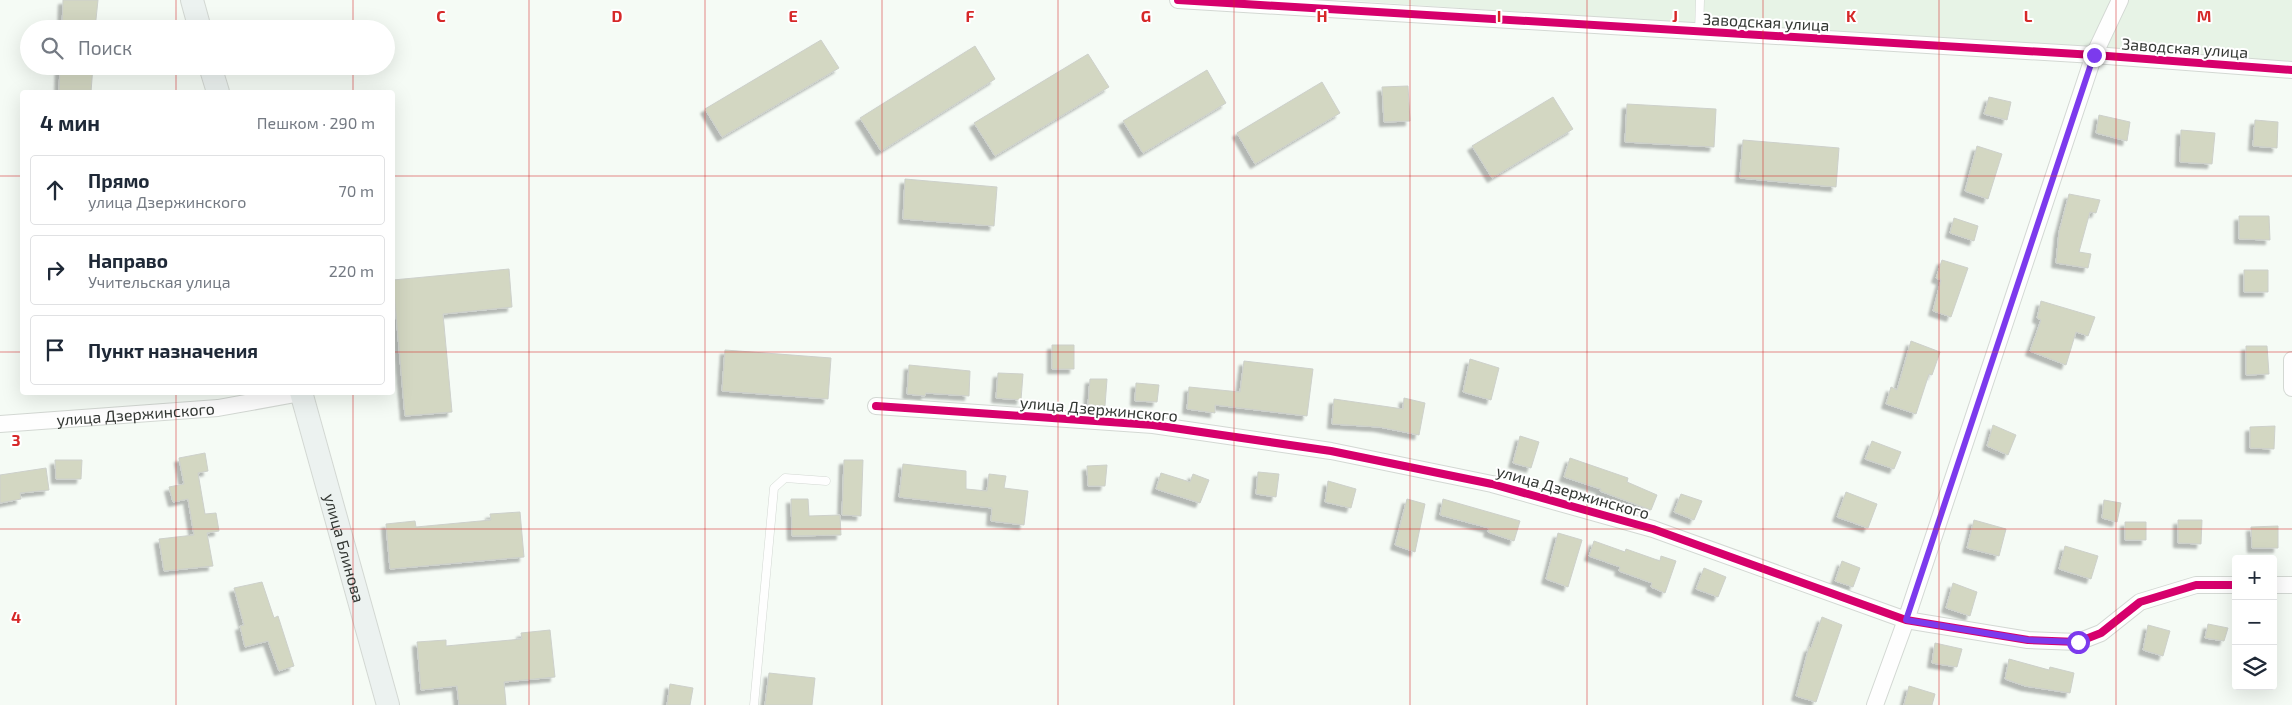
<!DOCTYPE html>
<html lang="ru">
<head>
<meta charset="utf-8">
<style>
  :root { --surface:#fff; --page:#f6f6f7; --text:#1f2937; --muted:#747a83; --line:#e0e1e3 }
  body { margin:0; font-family:"Exo 2",sans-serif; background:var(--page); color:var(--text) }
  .controls { position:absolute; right:15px; bottom:15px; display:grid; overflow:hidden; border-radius:5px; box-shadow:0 5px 20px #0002 }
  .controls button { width:45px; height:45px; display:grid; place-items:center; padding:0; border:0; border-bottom:1px solid var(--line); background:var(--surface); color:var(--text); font:25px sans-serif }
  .stop { position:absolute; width:15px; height:15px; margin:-11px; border:4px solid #7c3aed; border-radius:50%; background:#fff }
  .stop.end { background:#7c3aed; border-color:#fff; box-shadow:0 1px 5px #0008 }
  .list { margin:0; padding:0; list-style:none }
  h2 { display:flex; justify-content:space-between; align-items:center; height:65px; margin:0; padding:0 20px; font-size:21px }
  h2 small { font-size:16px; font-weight:400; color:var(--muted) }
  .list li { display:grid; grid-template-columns:32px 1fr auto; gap:15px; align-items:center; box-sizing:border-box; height:70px; margin:0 10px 10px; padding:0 10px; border:1px solid var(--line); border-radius:5px }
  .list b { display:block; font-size:19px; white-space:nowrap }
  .list p { margin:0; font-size:16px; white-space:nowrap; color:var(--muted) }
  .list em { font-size:16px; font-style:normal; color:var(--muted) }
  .icon { flex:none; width:28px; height:28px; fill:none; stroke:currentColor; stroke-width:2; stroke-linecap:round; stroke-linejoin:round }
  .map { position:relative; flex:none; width:2292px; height:705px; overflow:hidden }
  .search { position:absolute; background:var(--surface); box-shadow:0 5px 20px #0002; left:20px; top:20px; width:375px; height:55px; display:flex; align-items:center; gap:12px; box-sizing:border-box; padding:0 18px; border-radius:28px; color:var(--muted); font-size:19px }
  .panel { position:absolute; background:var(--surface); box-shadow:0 5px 20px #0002; left:20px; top:90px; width:375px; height:305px; border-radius:5px }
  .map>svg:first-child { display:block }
</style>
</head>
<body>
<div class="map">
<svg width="2292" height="705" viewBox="0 0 2292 705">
  <defs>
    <filter id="shadow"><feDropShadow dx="-4.5" dy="4.5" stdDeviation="1" flood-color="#0004"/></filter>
  </defs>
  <rect width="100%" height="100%" fill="#f5fbf5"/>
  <path fill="#e7f3e6" d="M1339 0H2292V62Z"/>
  <path fill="#d3d7c2" stroke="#cdd0cb" filter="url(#shadow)" d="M63 0H98L95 29H62Z
    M821 40 839 68 722 137 705 109Z
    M975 46 995 79 881 151 860 118Z
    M1088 54 1109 87 995 156 974 123Z
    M60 66H93L91 92H59Z
    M1207 70 1226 103 1143 153 1123 121Z
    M1322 82 1340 113 1255 164 1237 133Z
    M1408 86 1410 121 1384 122 1382 87Z
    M1553 97 1573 129 1492 178 1472 146Z
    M1989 97 2011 102 2007 120 1984 114Z
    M1627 104 1716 109 1714 147 1625 142Z
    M2099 115 2130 122 2127 141 2096 133Z
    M2255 120 2278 122 2277 148 2253 146Z
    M2181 130 2215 133 2212 164 2180 162Z
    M1743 140 1839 148 1836 187 1740 178Z
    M1977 146 2002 154 1988 199 1965 191Z
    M905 179 997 187 994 226 903 219Z
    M2069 194 2100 200 2096 213 2090 212 2079 252 2091 254 2088 268 2056 263 2059 232Z
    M2239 216H2269L2270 240 2239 239Z
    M1954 218 1978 226 1974 241 1950 233Z
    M1942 260 1968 268 1951 317 1933 311 1941 280 1936 278Z
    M509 269 512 307 443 314 452 412 405 416 393 280Z
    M2244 270H2268V292H2244Z
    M2041 301 2095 317 2088 336 2076 332 2066 365 2030 351 2041 320 2037 318Z
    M1911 341 1940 352 1932 375 1929 374 1916 414 1886 404 1891 387 1897 390Z
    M1052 345H1074V369H1052Z
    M2246 346H2267L2269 374 2246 375Z
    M725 350 831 358 828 399 722 391Z
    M1470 359 1499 368 1491 400 1463 392Z
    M1244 361 1313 369 1307 416 1215 405V413L1187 409 1189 387 1240 392Z
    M909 365 970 371 969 396 926 393 925 396 907 394Z
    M998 373 1023 374 1021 400 996 398Z
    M1090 379H1107L1105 406 1088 405Z
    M1136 383 1159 385 1157 402 1135 401Z
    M1404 398 1425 403 1419 435 1379 427 1332 424 1334 399 1403 409Z
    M1993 425 2016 435 2008 455 1987 446Z
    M2275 426 2274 449 2250 448V427Z
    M1520 436 1539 442 1531 468 1513 463Z
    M1872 441 1901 452 1894 469 1865 459Z
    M205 453 208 471 198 473 205 514 216 513 219 531 207 533 213 566 164 571 159 539 194 535 188 499 173 502 169 487 184 484 179 458Z
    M1570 458 1628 478 1627 482 1657 495 1651 510 1600 491 1601 489 1564 477Z
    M55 460H82L81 479H56Z
    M844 460H863L861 516 842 515Z
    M903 464 966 471V489L987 491 989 474 1006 476 1004 488 1028 491 1024 525 991 521 992 508 899 497Z
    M1107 465 1105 486H1088L1087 466Z
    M46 468 49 490 20 493 21 499 0 503V475Z
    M1258 472 1279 474 1276 497 1256 494Z
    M1161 473 1190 482 1193 474 1209 480 1200 503 1156 489Z
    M1328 481 1356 489 1351 508 1325 502Z
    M1846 492 1877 504 1868 528 1837 517Z
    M1681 494 1702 501 1694 520 1674 512Z
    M791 499H808L809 516 840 515 841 535 792 536Z
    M1407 499 1425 504 1415 552 1395 545Z
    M1443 499 1520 521 1514 541 1488 532 1489 528 1440 515Z
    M2104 500 2121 503 2117 522 2102 518Z
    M520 512 524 557 390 569 386 524 415 521 416 527 491 520 490 514Z
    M1974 520 2006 529 1999 556 1967 548Z
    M2178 520H2202L2201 544 2178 543Z
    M2125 522H2146V540H2125Z
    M2278 526V548H2252L2251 527Z
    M1558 533 1582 540 1568 587 1546 579Z
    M1594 541 1625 552 1626 549 1660 561 1661 556 1676 561 1665 593 1651 587 1652 583 1619 571 1620 567 1589 556Z
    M2065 546 2098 556 2091 579 2059 569Z
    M1842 561 1860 568 1853 587 1835 581Z
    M1704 568 1726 577 1718 597 1696 589Z
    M262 582 274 618 278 616 294 666 279 671 268 641 245 647 240 626 244 625 234 588Z
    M1953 583 1977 592 1970 616 1946 608Z
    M1822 617 1842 625 1816 702 1796 696 1809 647 1811 648Z
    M2208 624 2228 628 2224 641 2205 638Z
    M2148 625 2170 631 2163 656 2143 650Z
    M550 630 555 677 504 682 506 705H459L457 686 421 690 417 642 446 640V646L522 639 521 633Z
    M1935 643 1962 649 1957 667 1932 663Z
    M2009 659 2049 670 2050 667 2074 673 2070 693 2025 686 2005 679Z
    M769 673 815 678 812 705H765Z
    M670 684 693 688 690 705H667Z
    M1909 686 1935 694 1932 705H1904Z"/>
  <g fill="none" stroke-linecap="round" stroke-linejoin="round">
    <defs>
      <path id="lane" d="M1699 32 1700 0
        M754 705 774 488 785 478 826 481"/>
      <g id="street">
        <path d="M1178 0 2094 55 2292 70"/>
        <path d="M2292 360V388"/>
        <path d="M876 406 1153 425 1331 451 1492 484 1653 529 1906 620 2028 640 2078 642 2101 633 2140 602 2196 585H2236"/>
        <path id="s1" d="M0 424 218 408 301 393"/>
        <path d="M2273 585H2292"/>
        <path d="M1875 705 1906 620 2094 55 2120 0"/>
      </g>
      <g id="secondary">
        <path d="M192 0 200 29"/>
        <path d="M210 66 218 92"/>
        <path id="s2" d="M301 392 388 705"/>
      </g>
    </defs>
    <use href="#lane" stroke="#d3d8d3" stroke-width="9"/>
    <use href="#street" stroke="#d3d8d3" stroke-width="18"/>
    <use href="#secondary" stroke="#d3d8d3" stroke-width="24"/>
    <use href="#lane" stroke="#fefefe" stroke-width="8"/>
    <use href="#street" stroke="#fefefe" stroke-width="16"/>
    <use href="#secondary" stroke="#ecf2f0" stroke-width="22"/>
    <defs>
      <path id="cycleway" d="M1178 0 2094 55 2292 70
        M876 406 1153 425 1331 451 1492 484 1653 529 1906 620 2028 640 2078 642 2101 633 2140 602 2196 585H2236"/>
    </defs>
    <use href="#cycleway" stroke="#fff" stroke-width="11"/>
    <use href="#cycleway" stroke="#d6006c" stroke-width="8"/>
  </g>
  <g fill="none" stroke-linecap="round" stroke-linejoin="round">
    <path stroke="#7c3aed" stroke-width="6" d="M2078 642 2028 640 1906 620 2094 55"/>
  </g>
  <path fill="none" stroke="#d62828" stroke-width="1" stroke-opacity="0.55" d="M176 0V29M353 0V29M529 0V705M705 0V705M882 0V705M1058 0V705M1234 0V705M1410 0V705M1587 0V705M1763 0V705M1939 0V705M2116 0V705M176 66V92M353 66V92M0 176H22M392 176H2292M0 352H22M392 352H2292M176 392V705M353 392V705M0 529H2292"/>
  <g text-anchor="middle" stroke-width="4" stroke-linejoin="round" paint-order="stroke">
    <g font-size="16" fill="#333733" stroke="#fff">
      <text transform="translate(1766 22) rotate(3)" y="6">Заводская улица</text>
      <text transform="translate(2185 48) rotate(4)" y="6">Заводская улица</text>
      <text transform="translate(1099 409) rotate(5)" y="6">улица Дзержинского</text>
      <text dy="6" stroke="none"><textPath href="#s1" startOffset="136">улица Дзержинского</textPath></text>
      <text transform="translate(1573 492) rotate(16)" y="6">улица Дзержинского</text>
      <text dy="6" stroke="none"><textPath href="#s2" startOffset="162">улица Блинова</textPath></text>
    </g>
  </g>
  <g font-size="16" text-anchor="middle" font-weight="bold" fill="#d62828" stroke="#fff" stroke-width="4" stroke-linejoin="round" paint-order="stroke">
    <text x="441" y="22">C</text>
    <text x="617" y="22">D</text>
    <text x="793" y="22">E</text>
    <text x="970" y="22">F</text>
    <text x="1146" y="22">G</text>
    <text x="1322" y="22">H</text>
    <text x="1499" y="22">I</text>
    <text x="1675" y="22">J</text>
    <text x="1851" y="22">K</text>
    <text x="2028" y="22">L</text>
    <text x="2204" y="22">M</text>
    <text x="16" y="446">3</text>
    <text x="16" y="623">4</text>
  </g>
</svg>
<div class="controls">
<button>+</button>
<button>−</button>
<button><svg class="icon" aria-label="layers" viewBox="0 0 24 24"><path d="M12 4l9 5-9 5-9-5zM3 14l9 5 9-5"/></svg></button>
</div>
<div class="stop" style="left:2078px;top:642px"></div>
<div class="stop end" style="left:2094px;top:55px"></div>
<div class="search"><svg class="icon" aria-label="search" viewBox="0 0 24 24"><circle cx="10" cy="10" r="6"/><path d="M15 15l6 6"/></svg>Поиск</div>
<section class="panel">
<h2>4 мин<small>Пешком · 290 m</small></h2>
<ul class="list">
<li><svg class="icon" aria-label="ahead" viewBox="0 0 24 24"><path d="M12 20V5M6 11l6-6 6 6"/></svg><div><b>Прямо</b><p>улица Дзержинского</p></div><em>70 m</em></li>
<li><svg class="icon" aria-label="right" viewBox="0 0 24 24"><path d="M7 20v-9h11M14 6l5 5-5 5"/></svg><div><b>Направо</b><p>Учительская улица</p></div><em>220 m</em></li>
<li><svg class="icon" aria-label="arrive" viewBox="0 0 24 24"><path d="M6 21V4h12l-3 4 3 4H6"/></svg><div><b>Пункт назначения</b></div></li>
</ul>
</section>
</div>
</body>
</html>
